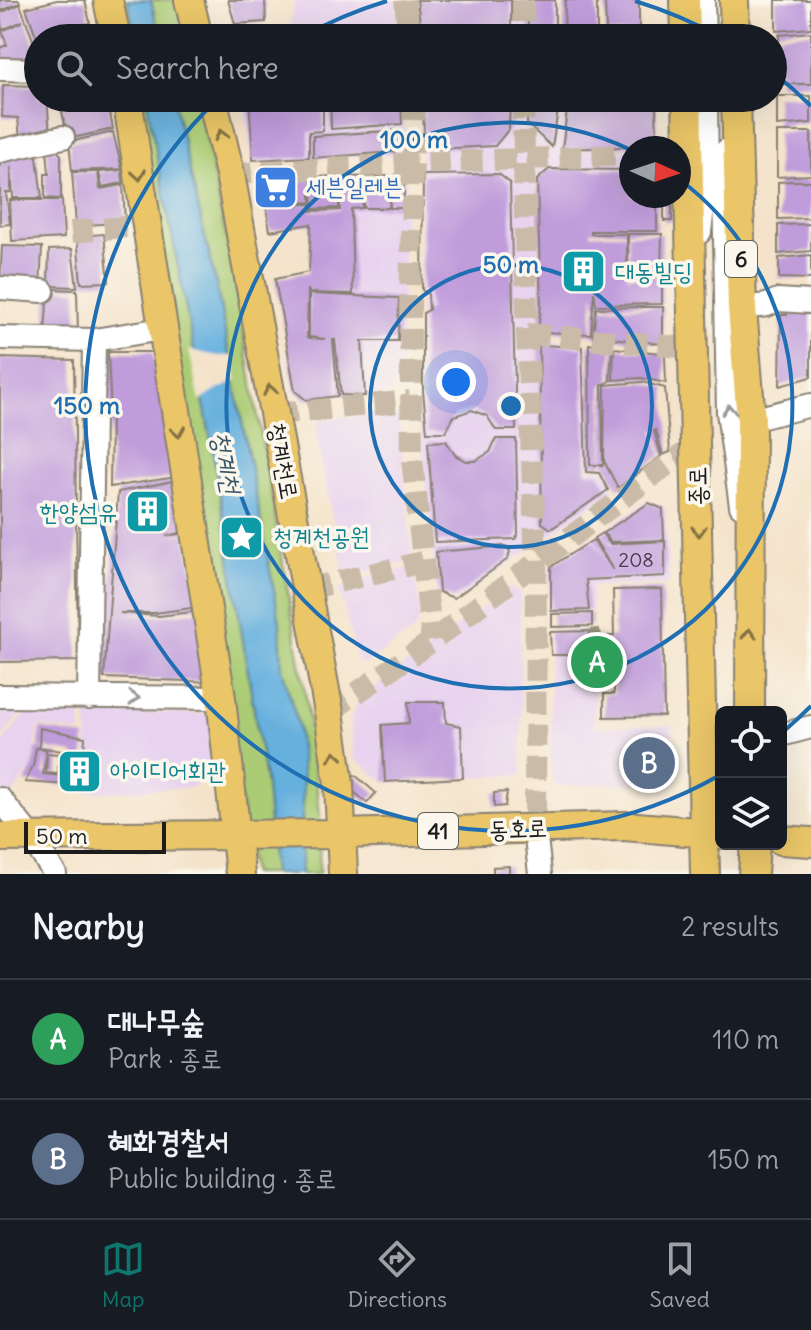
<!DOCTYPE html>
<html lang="en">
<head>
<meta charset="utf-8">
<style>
  :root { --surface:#171b24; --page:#20242c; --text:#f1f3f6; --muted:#9ea1a6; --line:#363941; --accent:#0f766e }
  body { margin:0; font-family:Delius,"Poor Story",sans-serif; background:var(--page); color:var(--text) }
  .controls { position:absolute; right:24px; bottom:24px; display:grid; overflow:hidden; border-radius:12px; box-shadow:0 8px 32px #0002 }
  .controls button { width:72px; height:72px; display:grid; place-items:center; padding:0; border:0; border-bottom:2px solid var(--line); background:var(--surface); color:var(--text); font:40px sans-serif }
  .compass { position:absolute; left:619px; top:136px; width:72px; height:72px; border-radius:50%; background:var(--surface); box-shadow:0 8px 32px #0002; rotate:93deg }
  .scale { position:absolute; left:24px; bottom:20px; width:142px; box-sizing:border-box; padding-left:8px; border:4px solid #1c1c1c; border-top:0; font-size:22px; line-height:28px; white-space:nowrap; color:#1c1c1c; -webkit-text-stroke:6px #fbf7ec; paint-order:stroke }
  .you { position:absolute; left:456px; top:382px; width:28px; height:28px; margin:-20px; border:6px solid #fff; border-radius:50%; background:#1a73e8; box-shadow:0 0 0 12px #1a73e833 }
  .badge { display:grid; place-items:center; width:52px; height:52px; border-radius:50%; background:var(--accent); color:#fff; font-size:26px; font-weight:700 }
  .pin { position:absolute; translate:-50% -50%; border:4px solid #fff; box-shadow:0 2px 8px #0006 }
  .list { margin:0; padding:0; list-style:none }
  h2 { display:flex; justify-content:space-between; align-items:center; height:104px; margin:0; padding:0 32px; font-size:34px }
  h2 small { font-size:26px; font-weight:400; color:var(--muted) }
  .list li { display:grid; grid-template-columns:52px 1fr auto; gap:24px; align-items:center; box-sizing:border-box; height:120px; padding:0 32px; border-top:2px solid var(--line) }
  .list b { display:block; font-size:30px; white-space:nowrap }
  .list p { margin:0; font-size:26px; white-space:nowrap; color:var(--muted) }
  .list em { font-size:26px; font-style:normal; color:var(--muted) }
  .icon { flex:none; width:44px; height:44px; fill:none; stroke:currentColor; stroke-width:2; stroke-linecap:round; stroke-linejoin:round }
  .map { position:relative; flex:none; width:811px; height:874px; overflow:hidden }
  .search { position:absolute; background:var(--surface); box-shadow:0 8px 32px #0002; left:24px; right:24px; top:24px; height:88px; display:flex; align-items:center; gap:20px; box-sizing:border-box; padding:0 28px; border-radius:44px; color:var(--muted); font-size:30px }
  .sheet { height:344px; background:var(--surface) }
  nav { display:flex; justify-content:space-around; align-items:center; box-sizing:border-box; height:112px; border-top:2px solid var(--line); background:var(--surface); font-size:22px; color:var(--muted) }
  nav a { display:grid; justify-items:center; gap:4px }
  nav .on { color:var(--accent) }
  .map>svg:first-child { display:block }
</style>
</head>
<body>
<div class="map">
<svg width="811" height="874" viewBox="0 0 811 874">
  <rect width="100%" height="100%" fill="#fbf7ec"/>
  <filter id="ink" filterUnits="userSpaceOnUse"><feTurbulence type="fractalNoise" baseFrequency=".0125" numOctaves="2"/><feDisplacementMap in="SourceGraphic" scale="16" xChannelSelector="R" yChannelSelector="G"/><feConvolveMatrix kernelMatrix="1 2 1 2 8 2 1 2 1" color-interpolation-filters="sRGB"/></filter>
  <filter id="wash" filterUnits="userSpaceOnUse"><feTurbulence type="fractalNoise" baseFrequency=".006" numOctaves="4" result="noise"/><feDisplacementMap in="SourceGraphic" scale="32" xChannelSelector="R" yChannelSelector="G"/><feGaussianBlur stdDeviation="1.8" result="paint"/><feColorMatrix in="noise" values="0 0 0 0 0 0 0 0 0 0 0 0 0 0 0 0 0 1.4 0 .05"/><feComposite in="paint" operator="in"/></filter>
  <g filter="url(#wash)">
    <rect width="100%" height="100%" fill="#f4e3ca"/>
    <path fill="#e7d2ef" d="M295 0H397L400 36 387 38 290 25Z
      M415 0H560L559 38H419Z
      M284 28 366 38H236L234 29Z
      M245 98H404L406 154 251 163Z
      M421 98H567L561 150 631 149V169L548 168 535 180 539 295 535 339 586 344 588 469H603L611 480 613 489 610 493 455 601 436 593 419 415Z
      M396 174 406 181 399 384 383 398 338 396 306 400 295 391 286 342 307 338 308 293 353 294 350 209 312 210 310 204 266 206 262 183 269 176Z
      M385 412 399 416 413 560 345 577 316 438 318 420Z
      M649 500 665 507 669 584 591 586 592 611 548 612 550 566Z
      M413 567 421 613 415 630 367 663H358L339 588 373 576Z
      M510 588 520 592 522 775 463 778 461 726 457 723H446L445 702H409V723L382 725 385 782 354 758 351 718 358 699Z
      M593 630 595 727 672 725V753L635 755 636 783 555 786 551 776 549 631Z
      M0 704 27 705 0 740Z
      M32 706 82 711 80 733 39 726 32 766 12 796 0 792V746Z
      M86 711 215 714 219 765 192 787 83 793 88 735Z"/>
    <path fill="#abcc74" stroke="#647448" stroke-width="2" d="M112 0H178L186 38H120Z
      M132 98H198L234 277 307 704 320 816 319 874H252Z"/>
    <path fill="#66b0de" stroke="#41667d" stroke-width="2" d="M128 0H151L160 38H135Z
      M146 98H173L216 284 280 622 282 668 298 725 303 779 301 874H273L266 786 213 452Z"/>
    <path fill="#f4e3ca" d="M189 350 218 356H233L238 381 219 389 200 401Z"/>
    <g id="blocks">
      <path fill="#c09cdb" d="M0 0H19L20 3 0 11Z
        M57 0H85L90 23 61 29 90 24 93 38H37L26 8Z
        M228 0H265L266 22 235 24Z
        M417 0H511V38H422Z
        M528 0H555V38H528Z
        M565 0H597V33L564 34Z
        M605 0H639V32L606 33Z
        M776 0H811V28L776 31Z
        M20 4 38 54V66L0 65V48L7 45 2 31 23 21 2 30 0 13Z
        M237 32H269V38H238Z
        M811 32V84H779V35Z
        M655 34 656 38H597V35Z
        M3 85 38 86V98H47L50 133 20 139 18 118 2 117Z
        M777 96H811V123L777 126Z
        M59 98H107L113 129 68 139Z
        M249 98H323V131L309 132V157L253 160Z
        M330 98H401L402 124 331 129Z
        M423 98H510L509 129 495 146 435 149 424 140Z
        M527 98H560L552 147 527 124Z
        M619 98H656L657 146 562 149 568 102H615Z
        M402 130 403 140 394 152 313 158V136Z
        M113 132 122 169 72 171 69 142Z
        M777 132H811V175L777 177Z
        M36 149 42 198H13L11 167V192L6 193 10 224 0 225V155Z
        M47 149H56L61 155V199L45 198V174H49Z
        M549 169 631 170V196H657V231H591V234H627V278L628 276H662V304L596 305 594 292 591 334 538 332 541 305 537 180Z
        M122 170 123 183 102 187 99 172Z
        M72 172H98L100 189 123 185 125 222 76 226Z
        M499 174 510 183 516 430H496L487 416 472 410 454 416 446 432H427L423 391V313L429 310 428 294 422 290 423 175Z
        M338 176 339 208 313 209 312 177Z
        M396 176 404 182V192H394L404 193 403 208H390V197L389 208H364V191L362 208 351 209 353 294 309 293 308 289 307 338 325 339 309 337V294L353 296 399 298 398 341H362L365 396 341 395 335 340H333L338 396 306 400 295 391 275 279 309 272 311 224 270 231 266 206 311 204V211L340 210V177Z
        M270 177H311V202L268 205 264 183Z
        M792 181H811V218L778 219V182Z
        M664 196H672V221H664Z
        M10 200H62L64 238 12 241Z
        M811 224V251L778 254V225Z
        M104 234 109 282 81 283 77 236Z
        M628 234H662L661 273H628Z
        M2 246 42 247 40 288 0 285Z
        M72 249 77 287 48 286 49 250Z
        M811 255V279L779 278V258Z
        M48 289 77 290 78 335 45 333Z
        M645 307H663V344L593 336 596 308Z
        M787 310H804V314H811V377L780 386 781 315H787Z
        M589 344 612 348 610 381 602 385 603 465H590Z
        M539 345 582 347 586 472 599 473 608 490 551 529 542 523Z
        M614 348 660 353 665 357 666 383 641 378 613 380Z
        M108 352H153L177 477 110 487 111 417Z
        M0 358 74 360 78 661 0 662Z
        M642 382 665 388 670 452 663 455 656 430 654 431 661 456 618 488 604 461 605 385Z
        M496 439H516L518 534 515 539 435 542 428 442 446 441 455 455 466 461H475L490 452Z
        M173 481 185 532 166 536 185 533 199 607 155 613H120L159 616 199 611 213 682 104 678 118 492Z
        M649 503 663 509 664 540 611 542 603 533Z
        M602 533 610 544 665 541V576L586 580 589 610 551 611V567L564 558 593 540 613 570 594 538Z
        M505 546 510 551 508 559 454 598 439 592 436 552Z
        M662 589 664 716 604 717V694H614V663H609V636H614L613 590Z
        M592 613V626L552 627V614Z
        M592 631 593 664H573V655H551L550 632Z
        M408 702H445L446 723 461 726 463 778 385 782 382 725 409 723Z
        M40 728 85 737 82 786H74L76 757 72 753 39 747Z
        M36 748 46 749V753L60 754 58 758V774L46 773 47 753 43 774 60 776 69 774V785L25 782 33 766Z
        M672 753 673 758 647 783H636L635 754Z
        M355 775 376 793 367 803 346 785Z
        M507 792 505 806 494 807V793Z
        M509 866V874H493V867Z"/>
    </g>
  </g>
  <g filter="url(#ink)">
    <use href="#blocks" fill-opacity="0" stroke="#888073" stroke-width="2"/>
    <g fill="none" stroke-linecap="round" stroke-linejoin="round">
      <path stroke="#c9bba7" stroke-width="22" stroke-dasharray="22 11" stroke-linecap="butt" d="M405 0 409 38
        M523 0V38
        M414 98 410 311 412 459 432 641
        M523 98 527 334 536 563 535 828
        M230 174 414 163 631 155
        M71 232 146 225
        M527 334 692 348
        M275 414 410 401
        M307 589 423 562
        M329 712 432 641 672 461 697 446
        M69 766H73"/>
      <defs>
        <path id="minor" d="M703 0 704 38
          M0 69 38 70
          M727 150 724 180 728 412 741 506
          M0 151 63 137
          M700 232 707 175 706 98
          M0 288 43 291
          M742 308 767 305 778 300 811 302
          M0 338 94 340 162 329
          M751 420 811 405
          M0 696 221 698
          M89 698 94 340
          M781 735 811 727
          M0 799 31 837 55 874
          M535 828 540 874"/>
        <path id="major" d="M108 0 116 38
          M189 0 198 38
          M685 0 686 38
          M734 0 735 38
          M127 98 221 698 240 874
          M212 98 230 174 329 712 339 784 343 874
          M687 98 705 874
          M736 98 742 308 751 420 750 712
          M0 837 341 834 625 826 720 834
          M781 840 811 842
          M753 874 755 844"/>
      </defs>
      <use href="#minor" stroke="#888073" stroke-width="26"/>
      <use href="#major" stroke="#888073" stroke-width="32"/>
      <use href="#minor" stroke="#fff" stroke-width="22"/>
      <use href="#major" stroke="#eac669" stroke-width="28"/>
    </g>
    <g fill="#99987b">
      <circle cx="595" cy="635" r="7"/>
      <circle cx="597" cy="656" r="7"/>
      <circle cx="597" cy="683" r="7"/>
      <circle cx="66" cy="771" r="7"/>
    </g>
    <defs><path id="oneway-chevron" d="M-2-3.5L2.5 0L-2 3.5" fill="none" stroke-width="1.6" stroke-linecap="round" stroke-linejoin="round" transform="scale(2)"/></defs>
    <g stroke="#837142">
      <use href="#oneway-chevron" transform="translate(221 135) rotate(-103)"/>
      <use href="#oneway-chevron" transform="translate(139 175) rotate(81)"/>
      <use href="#oneway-chevron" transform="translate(270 390) rotate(-101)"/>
      <use href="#oneway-chevron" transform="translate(178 432) rotate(81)"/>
      <use href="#oneway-chevron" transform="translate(699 531) rotate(89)"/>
      <use href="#oneway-chevron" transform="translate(749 634) rotate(-90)"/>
      <use href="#oneway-chevron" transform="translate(335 756) rotate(-98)"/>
    </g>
    <g stroke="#999">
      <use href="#oneway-chevron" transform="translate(729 410) rotate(-94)"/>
      <use href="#oneway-chevron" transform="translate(134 698)"/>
    </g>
  </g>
  <g fill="none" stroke="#1f6fb2" stroke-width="4">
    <circle cx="511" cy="406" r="141"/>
    <path d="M679 179A283 283 0 1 1 631 150"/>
    <path d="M811 706A424 424 0 0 1 784 731M720 775A424 424 0 0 1 219 98M302 37A424 424 0 0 1 387 1M635 1A424 424 0 0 1 720 37M775 74A424 424 0 0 1 811 106"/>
  </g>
  <defs>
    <symbol id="supermarket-square" viewBox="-11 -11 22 22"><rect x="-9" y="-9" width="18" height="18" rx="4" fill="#3f7fe0" stroke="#fbf7ec"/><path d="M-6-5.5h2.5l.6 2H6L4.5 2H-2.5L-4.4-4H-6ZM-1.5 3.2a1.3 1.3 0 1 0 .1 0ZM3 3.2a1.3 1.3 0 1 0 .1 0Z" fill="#fff"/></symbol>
    <symbol id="building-square" viewBox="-11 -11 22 22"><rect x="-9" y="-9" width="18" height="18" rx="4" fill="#0f9aa8" stroke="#fbf7ec"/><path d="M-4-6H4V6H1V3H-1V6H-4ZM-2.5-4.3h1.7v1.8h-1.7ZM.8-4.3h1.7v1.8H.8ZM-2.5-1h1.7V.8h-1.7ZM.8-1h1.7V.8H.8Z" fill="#fff"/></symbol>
    <symbol id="sight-square" viewBox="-11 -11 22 22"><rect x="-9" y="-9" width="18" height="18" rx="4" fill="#0f9aa8" stroke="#fbf7ec"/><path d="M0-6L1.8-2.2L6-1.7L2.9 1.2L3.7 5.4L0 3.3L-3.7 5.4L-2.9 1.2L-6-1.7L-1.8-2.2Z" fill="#fff"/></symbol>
  </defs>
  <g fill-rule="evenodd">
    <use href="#supermarket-square" x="250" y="162" width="51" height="51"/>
    <use href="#building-square" x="558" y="246" width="51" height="51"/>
    <use href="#building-square" x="122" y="486" width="51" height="51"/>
    <use href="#sight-square" x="216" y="512" width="51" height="51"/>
    <use href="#building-square" x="54" y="746" width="51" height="51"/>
  </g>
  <g text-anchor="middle" stroke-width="7" stroke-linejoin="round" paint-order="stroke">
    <g font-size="20" fill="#453c4c">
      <text x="636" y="567">208</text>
    </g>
    <g fill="#fbf7ec" stroke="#5f5e5a" stroke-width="2">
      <rect x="725" y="241" width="32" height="36" rx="6"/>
      <rect x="418" y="813" width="40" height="36" rx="6"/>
    </g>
    <g font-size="22" font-weight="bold" fill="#1c1c1c">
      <text x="741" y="267">6</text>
      <text x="438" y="839">41</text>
    </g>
    <g font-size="24" fill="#366cbe" stroke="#fbf7ec" text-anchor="start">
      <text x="306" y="195">세븐일레븐</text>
    </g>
    <g font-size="24" fill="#0d838f" stroke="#fbf7ec" text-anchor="start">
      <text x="615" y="280">대동빌딩</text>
      <text x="117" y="520" text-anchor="end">한양섬유</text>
      <text x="273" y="545">청계천공원</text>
      <text x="110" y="779">아이디어회관</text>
    </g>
    <g font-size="24" fill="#1c1c1c" stroke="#fbf7ec">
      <text transform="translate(283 461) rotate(80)" y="8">청계천로</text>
      <text transform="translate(698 486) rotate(-91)" y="8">종로</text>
      <text transform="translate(518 829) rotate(-2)" y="8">동호로</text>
    </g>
    <g font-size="26" font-style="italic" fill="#3a576a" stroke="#fbf7ec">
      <text transform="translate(226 462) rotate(79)" y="9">청계천</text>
    </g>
  </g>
  <circle cx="511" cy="406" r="12" fill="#1f6fb2" stroke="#fbf7ec" stroke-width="4"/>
  <g font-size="24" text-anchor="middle" font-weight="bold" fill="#1f6fb2" stroke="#fbf7ec" stroke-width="7" stroke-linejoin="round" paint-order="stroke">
    <text x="414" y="148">100 m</text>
    <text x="511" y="273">50 m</text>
    <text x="87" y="414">150 m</text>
  </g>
</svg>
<div class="controls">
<button><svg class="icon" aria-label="locate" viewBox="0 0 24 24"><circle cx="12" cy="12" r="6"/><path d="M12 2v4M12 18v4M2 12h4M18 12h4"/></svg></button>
<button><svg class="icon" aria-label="layers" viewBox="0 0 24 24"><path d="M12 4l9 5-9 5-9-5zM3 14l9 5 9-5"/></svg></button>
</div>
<svg class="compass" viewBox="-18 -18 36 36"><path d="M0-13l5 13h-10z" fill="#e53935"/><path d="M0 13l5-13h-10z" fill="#9ea1a6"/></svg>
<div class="scale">50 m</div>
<div class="you"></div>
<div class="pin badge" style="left:597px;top:662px;background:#2e9e5b">A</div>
<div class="pin badge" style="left:649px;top:763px;background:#5c6f8a">B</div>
<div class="search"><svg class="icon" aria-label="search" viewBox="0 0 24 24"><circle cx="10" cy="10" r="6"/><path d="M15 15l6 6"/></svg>Search here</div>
</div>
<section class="sheet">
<h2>Nearby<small>2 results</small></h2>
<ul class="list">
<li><span class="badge" style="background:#2e9e5b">A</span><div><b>대나무숲</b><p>Park · 종로</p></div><em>110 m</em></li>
<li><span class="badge" style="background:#5c6f8a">B</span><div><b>혜화경찰서</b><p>Public building · 종로</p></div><em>150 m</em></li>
</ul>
</section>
<nav>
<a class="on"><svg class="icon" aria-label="map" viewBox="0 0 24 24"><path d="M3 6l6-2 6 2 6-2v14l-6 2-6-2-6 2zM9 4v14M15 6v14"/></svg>Map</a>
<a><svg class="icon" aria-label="directions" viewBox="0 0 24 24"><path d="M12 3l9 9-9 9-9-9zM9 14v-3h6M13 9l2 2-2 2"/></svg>Directions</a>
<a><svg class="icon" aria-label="saved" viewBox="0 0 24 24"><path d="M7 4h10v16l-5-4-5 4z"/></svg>Saved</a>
</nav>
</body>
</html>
